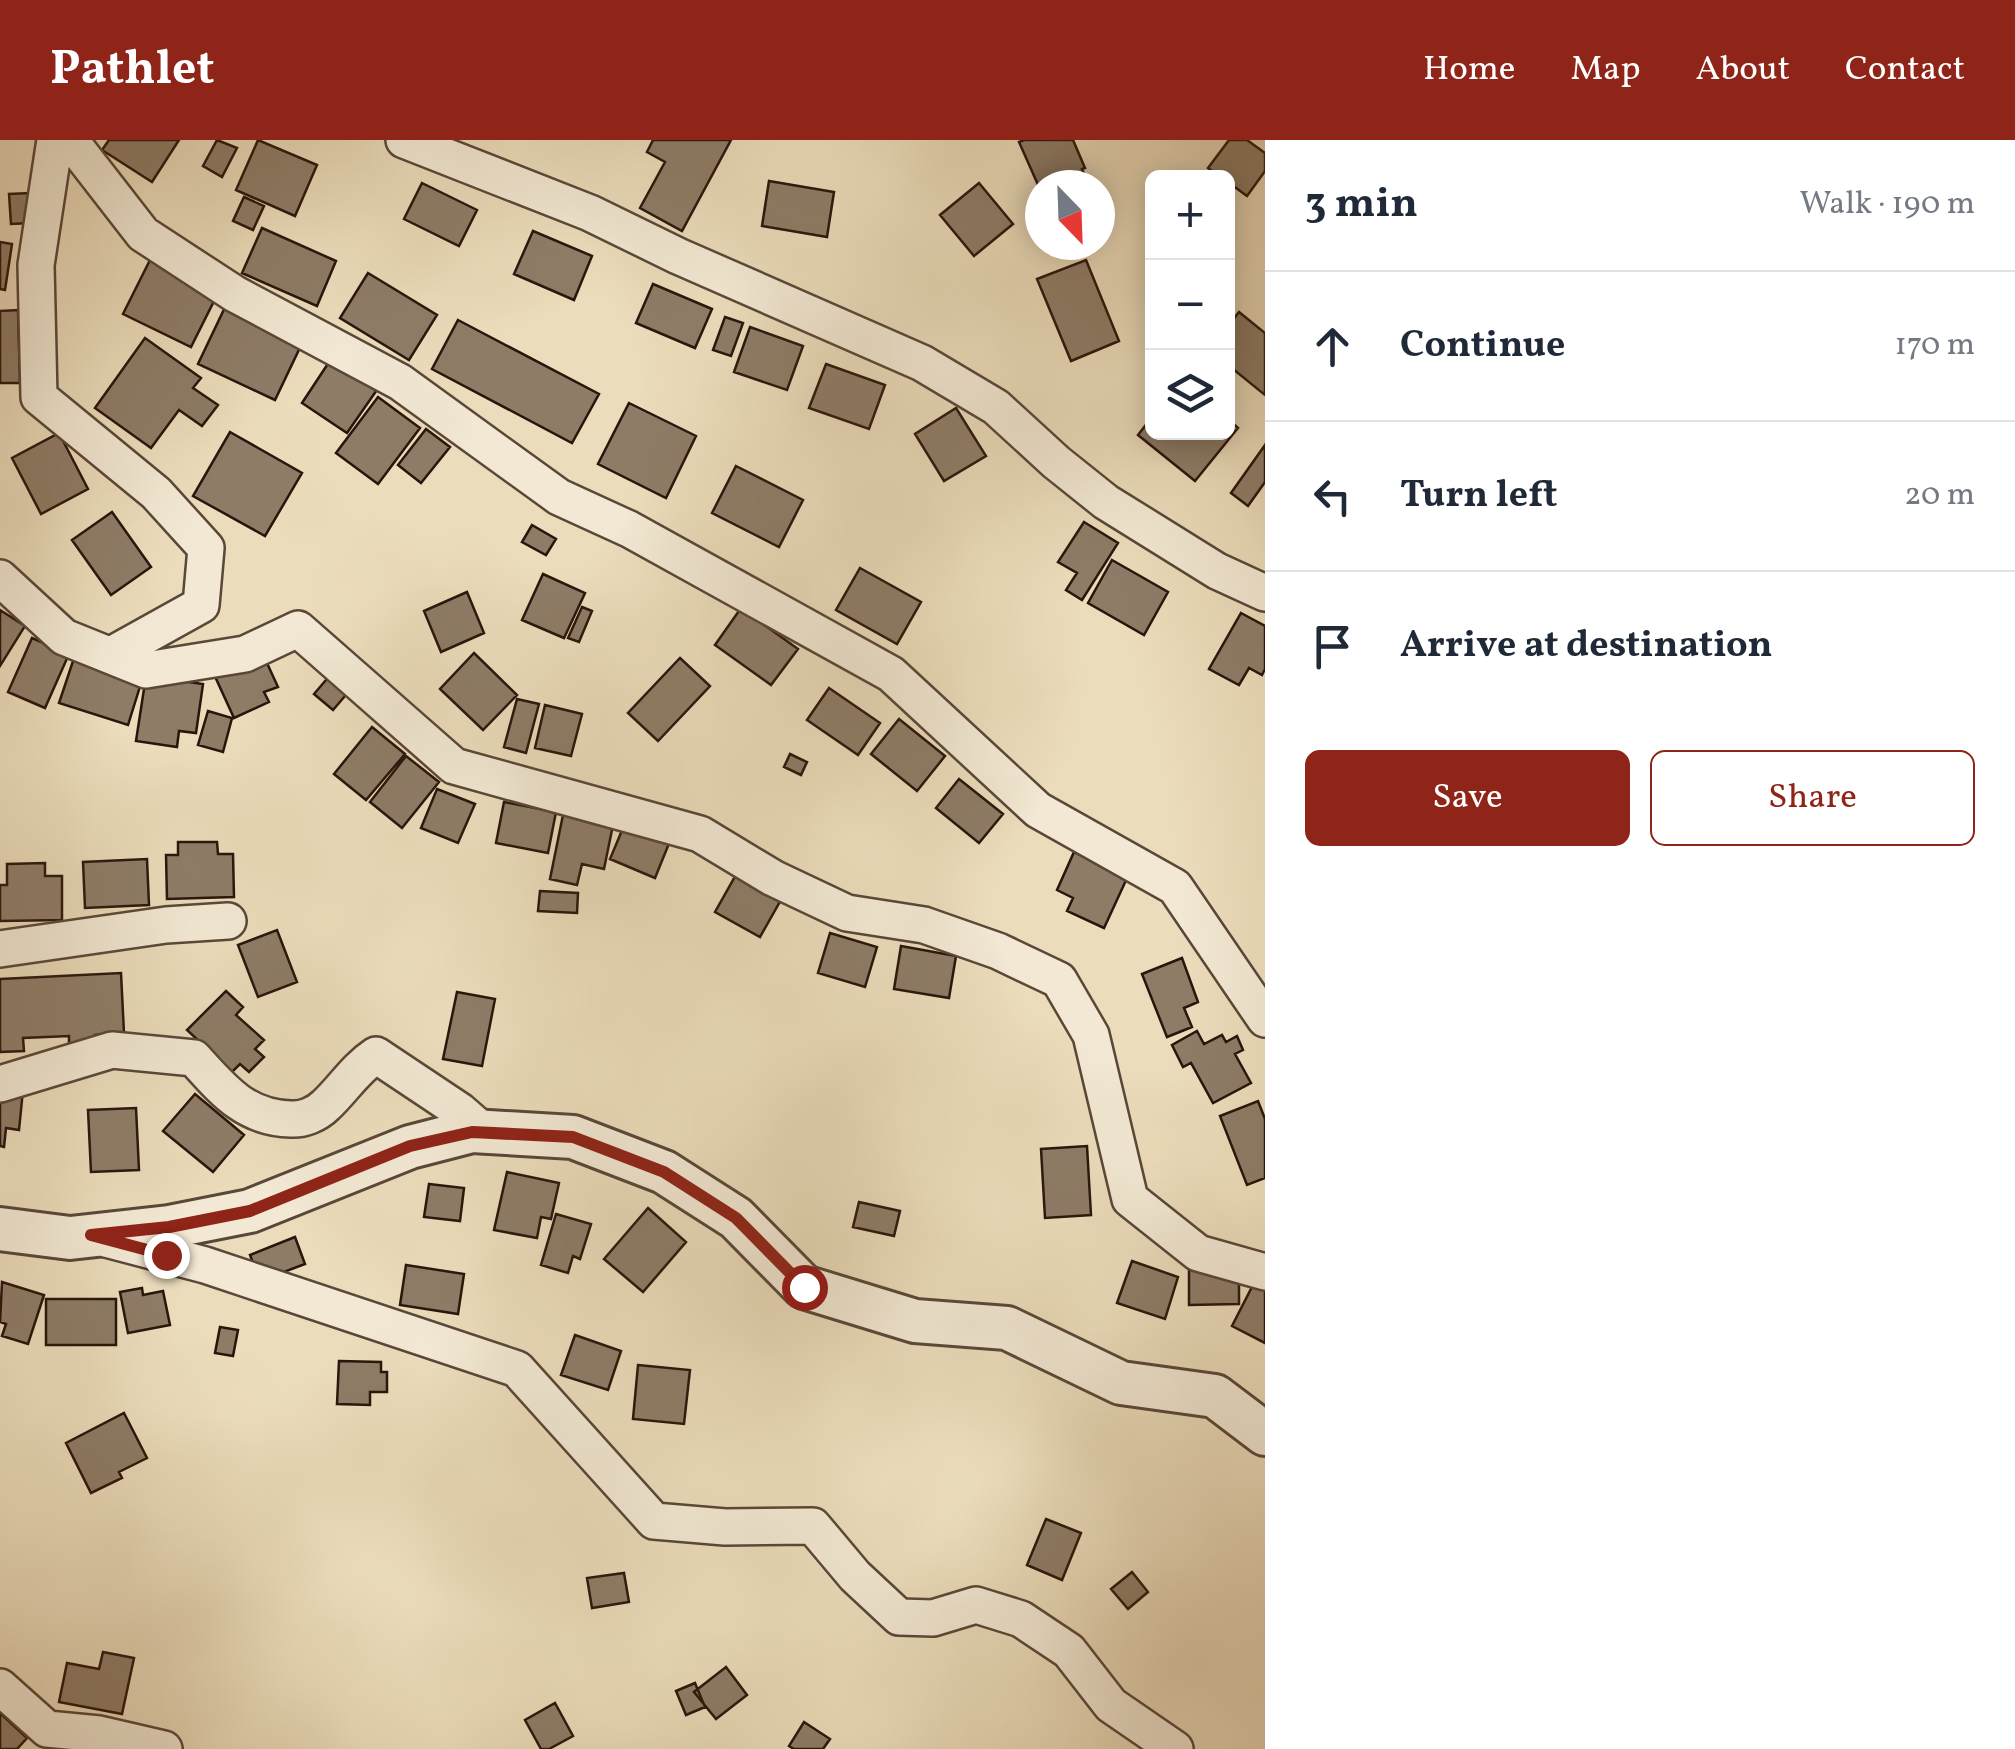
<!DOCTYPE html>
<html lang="en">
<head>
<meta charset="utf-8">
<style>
  :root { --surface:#fff; --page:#f2f2f3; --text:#1f2937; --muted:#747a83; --line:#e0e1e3; --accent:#8f2418 }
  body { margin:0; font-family:Vollkorn,serif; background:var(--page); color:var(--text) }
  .controls { position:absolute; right:30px; top:30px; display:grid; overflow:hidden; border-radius:15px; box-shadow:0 5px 25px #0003 }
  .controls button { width:90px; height:90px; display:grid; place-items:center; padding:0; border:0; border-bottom:2px solid var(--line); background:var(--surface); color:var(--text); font:50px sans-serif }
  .compass { position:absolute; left:1025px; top:30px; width:90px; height:90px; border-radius:50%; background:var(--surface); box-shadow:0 5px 25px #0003; rotate:157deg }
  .stop { position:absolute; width:30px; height:30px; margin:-22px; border:8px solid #8f2418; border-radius:50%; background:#fff }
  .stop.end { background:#8f2418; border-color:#fff; box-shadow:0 2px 10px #0008 }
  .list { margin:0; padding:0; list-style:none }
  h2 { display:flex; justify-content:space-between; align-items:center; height:130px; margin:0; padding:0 40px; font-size:42px }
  h2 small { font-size:32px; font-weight:400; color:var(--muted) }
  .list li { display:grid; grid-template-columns:65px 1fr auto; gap:30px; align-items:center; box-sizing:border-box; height:150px; padding:0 40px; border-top:2px solid var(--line) }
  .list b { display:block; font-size:38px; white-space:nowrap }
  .list em { font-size:32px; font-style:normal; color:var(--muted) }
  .actions { display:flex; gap:20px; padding:30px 40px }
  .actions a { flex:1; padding:22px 0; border:2px solid var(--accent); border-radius:15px; text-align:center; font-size:35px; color:var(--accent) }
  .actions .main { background:var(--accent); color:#fff }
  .icon { flex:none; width:55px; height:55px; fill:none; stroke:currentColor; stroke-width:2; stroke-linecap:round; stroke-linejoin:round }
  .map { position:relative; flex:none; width:1265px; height:1609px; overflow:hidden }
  header { display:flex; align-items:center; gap:60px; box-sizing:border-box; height:140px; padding:0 50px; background:var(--accent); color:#fff }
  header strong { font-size:48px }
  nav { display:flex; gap:55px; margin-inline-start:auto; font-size:35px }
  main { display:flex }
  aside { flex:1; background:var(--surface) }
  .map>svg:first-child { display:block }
</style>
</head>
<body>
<header>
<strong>Pathlet</strong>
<nav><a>Home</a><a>Map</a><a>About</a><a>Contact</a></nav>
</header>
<main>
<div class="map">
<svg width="1265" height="1609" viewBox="0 0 1265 1609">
  <rect width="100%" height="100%" fill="#ebdcbb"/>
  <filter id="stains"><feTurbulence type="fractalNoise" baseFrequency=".002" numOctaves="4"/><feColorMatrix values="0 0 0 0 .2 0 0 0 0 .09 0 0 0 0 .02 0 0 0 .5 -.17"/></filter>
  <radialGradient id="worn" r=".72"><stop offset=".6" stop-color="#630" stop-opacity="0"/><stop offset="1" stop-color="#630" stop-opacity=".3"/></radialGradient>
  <path fill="#8e7c67" stroke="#2a150c" stroke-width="2.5" d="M109 0H179L152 42 102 10Z
    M217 0 237 8 222 37 203 26Z
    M258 0 317 25 295 76 236 50Z
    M653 0H731L682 91 640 68 665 22 647 12Z
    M1024 0H1073L1085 28 1082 29 1087 41 1078 45H1056L1054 40 1039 47 1019 2Z
    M1229 0H1247L1265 13V31L1247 56 1228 42V38H1221L1208 28Z
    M769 41 834 52 827 97 762 86Z
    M422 43 477 70 459 106 404 79Z
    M979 43 1013 84 974 116 940 75Z
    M30 53 31 83 11 84 9 54Z
    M244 57 264 66 253 90 233 81Z
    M262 88 336 121 317 166 242 133Z
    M533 91 592 116 574 160 514 134Z
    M0 102 12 104 5 150 0 149Z
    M153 114 221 147 191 207 123 174Z
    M1086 120 1119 201 1071 221 1037 139Z
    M368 133 437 175 409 220 340 178Z
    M653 144 712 169 695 208 636 183Z
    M228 161 305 197 275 260 198 224Z
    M18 170 20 243H0V171Z
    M1239 172 1265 193V255L1228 225V186Z
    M725 177 743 183 731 216 713 210Z
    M458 180 599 254 572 303 432 229Z
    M750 187 803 206 787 250 734 232Z
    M145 198 201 238 193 248 218 265 202 286 179 270 151 308 95 268Z
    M335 213 381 244 347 293 302 263Z
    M826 224 885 245 869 289 809 268Z
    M378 257 420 288 378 344 336 313Z
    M629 263 696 296 666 358 598 324Z
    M956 268 986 316 944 341 915 294Z
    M1152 277V292H1228V279L1238 288 1195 341 1138 295Z
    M426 289 450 307 421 343 398 325Z
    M230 292 302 333 265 396 193 356Z
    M59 293 88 349 41 374 12 318Z
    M1265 305V342L1248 366 1231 353Z
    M736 326 803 360 779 407 712 373Z
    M112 372 151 427 111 455 72 400Z
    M1084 382 1118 403 1082 460 1066 450 1077 433 1058 422Z
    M532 385 556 399 546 415 522 402Z
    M1112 420 1168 452 1144 495 1088 463Z
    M860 428 921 462 897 504 836 470Z
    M543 434 585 453 564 498 522 480Z
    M467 452 484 493 441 512 424 471Z
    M582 467 592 471 579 502 568 498Z
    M741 468 798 509 771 545 715 505Z
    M0 470 25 486 0 526Z
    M1241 473 1265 486V529L1262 535 1249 528 1239 545 1209 529Z
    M32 498 69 514 45 568 8 552Z
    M261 510 278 547 264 552 269 562 234 578 213 532Z
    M474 513 517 555 483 590 440 549Z
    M74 518 142 540 128 585 59 563Z
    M680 518 710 546 658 601 628 573Z
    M332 533 351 549 333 570 314 554Z
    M146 536 203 544 196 593 179 591 177 607 136 601Z
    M829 548 880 583 858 615 807 580Z
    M517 559 539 564 526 613 504 607Z
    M545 565 582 574 571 616 535 608Z
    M208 571 232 578 223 612 198 605Z
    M899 579 945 616 917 651 871 614Z
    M372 587 405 614 366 660 334 634Z
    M790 614 807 622 801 635 784 627Z
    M406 616 439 642 402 688 370 662Z
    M959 639 1003 674 979 703 936 668Z
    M437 649 475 664 458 703 421 688Z
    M504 662 556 672 548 713 496 703Z
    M564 670 614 680 604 729 582 724 577 745 550 739Z
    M625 683 670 701 655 738 610 719Z
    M178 702H217L218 714H233L234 757 167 759 166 715H178Z
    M1074 712 1128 736 1104 788 1067 771 1073 758 1057 750Z
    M147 719 149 765 85 768 83 722Z
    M45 723V736H62V780L0 781V745H7V724Z
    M737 733 782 758 760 797 715 772Z
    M540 751 578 753 577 773 538 771Z
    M277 790 297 842 258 857 238 805Z
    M830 793 877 807 865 847 818 833Z
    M901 806 956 816 949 858 894 849Z
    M1182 818 1198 862 1184 868 1192 887 1167 897 1142 834Z
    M121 833 124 893 95 895V904L69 905V896L23 898 24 911 0 912V839Z
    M226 851 243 867 236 875 264 900 255 909 264 917 249 932 240 924 232 932 187 890Z
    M457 852 495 859 482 926 443 919Z
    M1197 891 1204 904 1222 895 1226 902 1237 896 1243 910 1235 914 1251 943 1213 963 1191 923 1183 927 1172 905Z
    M0 948 23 950 19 990 6 988 4 1007 0 1006Z
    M195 954 244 995 213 1032 163 991Z
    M1258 961 1265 979V1038L1247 1045 1220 976Z
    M136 968 139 1030 91 1032 88 970Z
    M1087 1006 1091 1075 1045 1078 1041 1009Z
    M507 1032 559 1043 551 1079 541 1077 537 1098 494 1090Z
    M429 1044 464 1048 460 1081 424 1077Z
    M859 1062 900 1071 894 1096 853 1087Z
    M648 1068 686 1102 643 1152 604 1119Z
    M556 1074 591 1084 580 1119 573 1116 568 1133 541 1125Z
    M295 1097 305 1124 260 1141 250 1115Z
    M1132 1121 1178 1137 1165 1179 1117 1163Z
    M406 1125 464 1134 458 1174 400 1165Z
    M1239 1129V1164L1189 1165V1130Z
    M2 1142 44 1155 28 1204 2 1196 6 1184 0 1182Z
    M1254 1143 1265 1149V1203L1232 1186Z
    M142 1148 143 1155 163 1151 170 1185 128 1193 120 1152Z
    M46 1159H116V1205H46Z
    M220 1187 238 1190 233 1216 215 1213Z
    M575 1195 621 1211 608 1250 561 1235Z
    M339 1221 381 1222V1232H387V1252H370V1265L337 1264Z
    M638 1225 690 1230 684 1284 633 1279Z
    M124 1273 147 1318 119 1332 122 1338 91 1353 66 1303Z
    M1046 1379 1081 1393 1062 1440 1027 1425Z
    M1132 1432 1148 1452 1128 1469 1111 1449Z
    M624 1433 629 1462 592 1468 587 1438Z
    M103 1512 134 1518 122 1574 59 1562 67 1523 99 1529Z
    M726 1527 747 1555 716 1579 694 1552Z
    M695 1543 705 1567 686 1575 676 1551Z
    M555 1563 573 1596 549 1609H541L525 1580Z
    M0 1573 27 1598 17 1609H0Z
    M804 1582 830 1599 823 1609H794L789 1606Z"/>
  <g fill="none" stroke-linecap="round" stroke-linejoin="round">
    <defs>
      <path id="minor" d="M55 0 36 125 39 257 156 353 206 408 201 465 111 515
        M70 0 143 94 235 154 400 242 559 357 629 389 891 534 1038 670 1175 747 1265 879
        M404 0 590 73 678 116 922 223 996 267 1056 322 1106 362 1217 431 1265 453
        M0 438 64 497 146 530 245 514 298 489 454 626 700 694 773 738 847 773 924 785 998 811 1059 840 1091 895 1130 1059 1198 1113 1265 1132
        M0 809 166 785 228 781
        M0 944 112 910 194 918C223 950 245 978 291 979 303 980 317 974 326 965 344 948 355 929 376 915L460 971 484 992
        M106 1099 205 1125 517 1229 654 1381 725 1387 813 1386 855 1436 899 1477 933 1478 976 1465 1021 1479 1069 1511 1111 1565 1175 1609
        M0 1547 47 1589 99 1594 164 1609"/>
      <path id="tertiary" d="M0 1089 70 1098 169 1087 250 1071 410 1007 472 991 573 997 664 1032 736 1078 804 1147 915 1181 1007 1188 1121 1243 1215 1256 1265 1294"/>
    </defs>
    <use href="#minor" stroke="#5a4738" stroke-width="40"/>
    <use href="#tertiary" stroke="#5a4738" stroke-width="48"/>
    <use href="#minor" stroke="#f2e8d3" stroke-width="35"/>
    <use href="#tertiary" stroke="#f2e8d3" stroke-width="42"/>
  </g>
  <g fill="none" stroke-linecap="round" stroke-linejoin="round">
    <path stroke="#8f2418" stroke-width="12" d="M166 1115 91 1095 169 1087 250 1071 410 1006 472 992 573 997 664 1032 736 1078 804 1147"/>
  </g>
  <rect width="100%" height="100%" filter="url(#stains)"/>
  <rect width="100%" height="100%" fill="url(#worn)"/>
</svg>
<div class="controls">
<button>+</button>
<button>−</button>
<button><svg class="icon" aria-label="layers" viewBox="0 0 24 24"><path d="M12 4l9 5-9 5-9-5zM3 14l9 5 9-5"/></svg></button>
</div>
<svg class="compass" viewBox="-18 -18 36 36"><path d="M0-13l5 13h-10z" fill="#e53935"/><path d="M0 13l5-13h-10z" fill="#747a83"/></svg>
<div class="stop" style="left:804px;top:1147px"></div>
<div class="stop end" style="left:166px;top:1115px"></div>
</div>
<aside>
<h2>3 min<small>Walk · 190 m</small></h2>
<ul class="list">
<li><svg class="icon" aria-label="ahead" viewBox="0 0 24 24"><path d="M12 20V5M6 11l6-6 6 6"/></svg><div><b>Continue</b></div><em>170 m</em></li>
<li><svg class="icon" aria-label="left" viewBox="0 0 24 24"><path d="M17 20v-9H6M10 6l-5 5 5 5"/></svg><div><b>Turn left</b></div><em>20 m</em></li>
<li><svg class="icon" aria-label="arrive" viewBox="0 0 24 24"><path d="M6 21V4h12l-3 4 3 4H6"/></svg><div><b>Arrive at destination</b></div></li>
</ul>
<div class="actions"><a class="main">Save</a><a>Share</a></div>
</aside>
</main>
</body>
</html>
